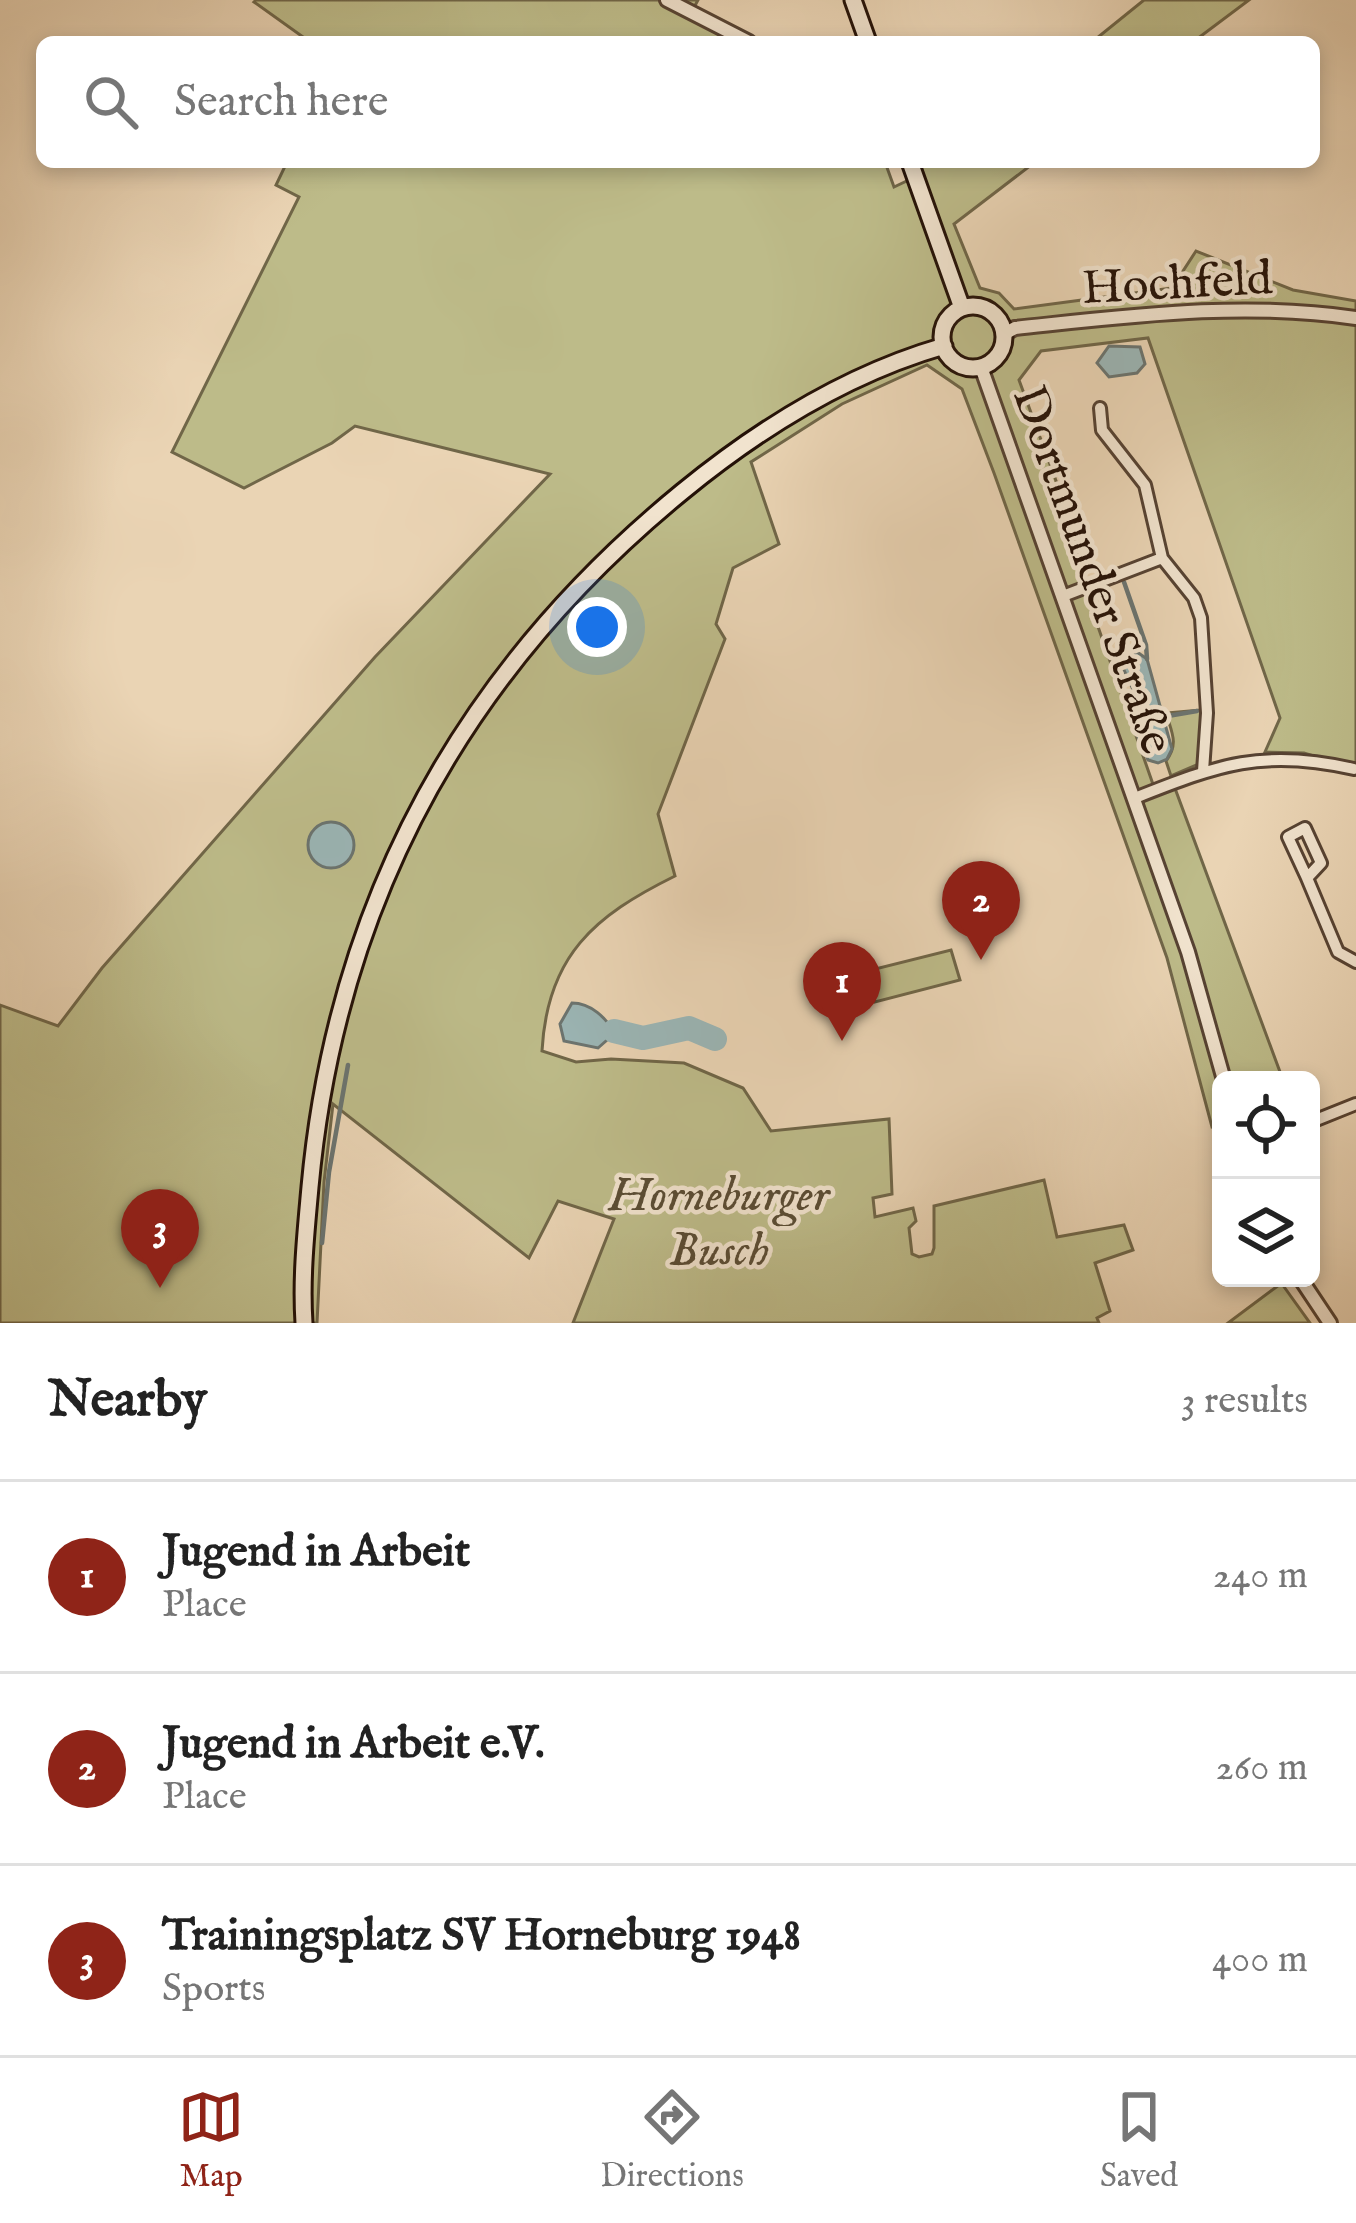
<!DOCTYPE html>
<html lang="en">
<head>
<meta charset="utf-8">
<style>
  :root { --surface:#fff; --page:#f2f2f2; --text:#222; --muted:#767676; --line:#e0e0e0; --accent:#8f2418 }
  body { margin:0; font-family:"IM FELL English",serif; background:var(--page); color:var(--text) }
  .controls { position:absolute; right:36px; bottom:36px; display:grid; overflow:hidden; border-radius:18px; box-shadow:0 6px 18px #0003 }
  .controls button { width:108px; height:108px; display:grid; place-items:center; padding:0; border:0; border-bottom:3px solid var(--line); background:var(--surface); color:var(--text); font:60px sans-serif }
  .you { position:absolute; left:597px; top:627px; width:42px; height:42px; margin:-30px; border:9px solid #fff; border-radius:50%; background:#1a73e8; box-shadow:0 0 0 18px #1a73e833 }
  .badge { display:grid; place-items:center; width:78px; height:78px; border-radius:50%; background:var(--accent); color:#fff; font-size:39px; font-weight:700 }
  .pin { position:absolute; translate:-50% -99px; filter:drop-shadow(0 3px 6px #0008) }
  .pin::after { content:''; position:absolute; top:63px; width:42px; height:36px; background:inherit; clip-path:polygon(0 0,100% 0,50% 100%) }
  .list { margin:0; padding:0; list-style:none }
  h2 { display:flex; justify-content:space-between; align-items:center; height:156px; margin:0; padding:0 48px; font-size:51px }
  h2 small { font-size:39px; font-weight:400; color:var(--muted) }
  .list li { display:grid; grid-template-columns:78px 1fr auto; gap:36px; align-items:center; box-sizing:border-box; height:192px; padding:0 48px; border-top:3px solid var(--line) }
  .list b { display:block; font-size:45px; white-space:nowrap }
  .list p { margin:0; font-size:39px; white-space:nowrap; color:var(--muted) }
  .list em { font-size:39px; font-style:normal; color:var(--muted) }
  .icon { flex:none; width:66px; height:66px; fill:none; stroke:currentColor; stroke-width:2; stroke-linecap:round; stroke-linejoin:round }
  .map { position:relative; flex:none; width:1356px; height:1323px; overflow:hidden }
  .search { position:absolute; background:var(--surface); box-shadow:0 6px 18px #0003; left:36px; right:36px; top:36px; height:132px; display:flex; align-items:center; gap:30px; box-sizing:border-box; padding:0 42px; border-radius:18px; color:var(--muted); font-size:45px }
  .sheet { height:732px; background:var(--surface) }
  nav { display:flex; justify-content:space-around; align-items:center; box-sizing:border-box; height:168px; border-top:3px solid var(--line); background:var(--surface); font-size:33px; color:var(--muted) }
  nav a { display:grid; justify-items:center; gap:6px }
  nav .on { color:var(--accent) }
  .map>svg:first-child { display:block }
</style>
</head>
<body>
<div class="map">
<svg width="1356" height="1323" viewBox="0 0 1356 1323">
  <rect width="100%" height="100%" fill="#ead4b4"/>
  <filter id="stains"><feTurbulence type="fractalNoise" baseFrequency=".00167" numOctaves="4"/><feColorMatrix values="0 0 0 0 .2 0 0 0 0 .09 0 0 0 0 .02 0 0 0 .5 -.17"/></filter>
  <radialGradient id="worn" r=".72"><stop offset=".6" stop-color="#630" stop-opacity="0"/><stop offset="1" stop-color="#630" stop-opacity=".3"/></radialGradient>
  <path fill="#bdbb89" stroke="#706648" stroke-width="3" d="M256 0H698L692 11 749 42H310L254 2Z
    M1144 0H1249L1193 42H1092Z
    M287 162H885L894 187 915 177 910 162H1035L954 224 980 288 999 293 1014 309 1172 288 1196 251 1293 290 1356 301V769L1304 753 1265 752 1280 718 1148 338 1041 351 1019 380 1073 527 1081 578 1155 790 1173 783 1283 1080H1221V1125L1212 1127 1167 958 994 473 962 389 927 365 842 404 751 462 779 544 733 568 716 624 725 639 658 814 675 876C594 916 547 956 542 1051L576 1062 611 1059 684 1063 743 1088 771 1131 889 1119 892 1194 873 1198 875 1217 913 1208 916 1221 909 1228 912 1254 919 1257 932 1254 934 1248V1206L1044 1180 1057 1237 1124 1225 1133 1250 1095 1263 1110 1311 1097 1318 1099 1323H573L614 1219 558 1201 529 1258 333 1104 324 1182 317 1323H0V1005L58 1026 102 968 375 657 550 474 355 426 332 443 244 488 172 452 299 197 276 185Z
    M1202 710 1199 764 1171 776 1166 761C1179 744 1172 733 1166 713Z
    M951 950 960 980 875 1002 867 971Z
    M1282 1284 1310 1323H1228L1279 1285Z"/>
  <path fill="#9bb6b6" stroke="#6b7470" stroke-width="3" d="M1109 346 1140 347 1145 364 1137 373 1109 377 1097 363Z
    M1137 652 1147 659 1172 749 1167 759 1158 763 1148 760 1138 737 1143 711 1122 666 1125 656Z
    M308 845a23 23 0 1 1 46 0a23 23 0 1 1-46 0Z
    M572 1003C591 1003 606 1018 615 1033L598 1048 564 1041 560 1024Z"/>
  <g fill="none" stroke-linecap="round" stroke-linejoin="round">
    <path stroke="#6b7470" stroke-width="4.5" d="M1124 582 1146 645 1147 659
      M1162 717 1197 711
      M322 1243 329 1172 348 1065"/>
    <path stroke="#9bb6b6" stroke-width="24" d="M614 1031 643 1038 689 1028 715 1039"/>
    <defs>
      <path id="minor" d="M1100 408 1102 430 1145 485 1162 558 1194 598 1201 618 1207 713 1203 771
        M1063 596 1162 558
        M1135 798C1218 765 1263 748 1354 769
        M1305 828 1321 863 1307 878 1288 837Z
        M1307 878 1338 952 1356 962
        M1311 1122 1356 1104"/>
      <path id="tertiary" d="M667 0 749 42
        M1004 334 1015 328C1130 316 1242 301 1356 318
        M981 367 1188 952 1224 1080
        M1300 1278 1330 1323"/>
      <path id="secondary" d="M853 0 868 42
        M910 162 962 308
        M942 337a31 31 0 1 1 62 0a31 31 0 1 1-62 0Z
        M304 1323C301 1277 306 1232 310 1187 336 903 462 672 682 492 760 428 847 374 944 346"/>
    </defs>
    <use href="#minor" stroke="#564232" stroke-width="16"/>
    <use href="#tertiary" stroke="#564232" stroke-width="18"/>
    <use href="#secondary" stroke="#241107" stroke-width="21"/>
    <use href="#minor" stroke="#f1e3ce" stroke-width="10"/>
    <use href="#tertiary" stroke="#f1e3ce" stroke-width="12"/>
    <use href="#secondary" stroke="#f1e3ce" stroke-width="15"/>
  </g>
  <g text-anchor="middle" stroke-width="9" stroke-linejoin="round" paint-order="stroke">
    <g font-size="48" fill="#241107" stroke="#f1e3ce">
      <text transform="translate(1177 281) rotate(-3)" y="17">Hochfeld</text>
      <text transform="translate(1095 569) rotate(70)" y="17">Dortmunder Straße</text>
    </g>
    <g font-size="48" font-style="italic" fill="#5a4c34" stroke="#f1e3ce">
      <text x="719" y="1210">Horneburger<tspan x="719" dy="55">Busch</tspan></text>
    </g>
  </g>
  <rect width="100%" height="100%" filter="url(#stains)"/>
  <rect width="100%" height="100%" fill="url(#worn)"/>
</svg>
<div class="controls">
<button><svg class="icon" aria-label="locate" viewBox="0 0 24 24"><circle cx="12" cy="12" r="6"/><path d="M12 2v4M12 18v4M2 12h4M18 12h4"/></svg></button>
<button><svg class="icon" aria-label="layers" viewBox="0 0 24 24"><path d="M12 4l9 5-9 5-9-5zM3 14l9 5 9-5"/></svg></button>
</div>
<div class="you"></div>
<div class="pin badge" style="left:842px;top:1041px">1</div>
<div class="pin badge" style="left:981px;top:960px">2</div>
<div class="pin badge" style="left:160px;top:1288px">3</div>
<div class="search"><svg class="icon" aria-label="search" viewBox="0 0 24 24"><circle cx="10" cy="10" r="6"/><path d="M15 15l6 6"/></svg>Search here</div>
</div>
<section class="sheet">
<h2>Nearby<small>3 results</small></h2>
<ul class="list">
<li><span class="badge">1</span><div><b>Jugend in Arbeit</b><p>Place</p></div><em>240 m</em></li>
<li><span class="badge">2</span><div><b>Jugend in Arbeit e.V.</b><p>Place</p></div><em>260 m</em></li>
<li><span class="badge">3</span><div><b>Trainingsplatz SV Horneburg 1948</b><p>Sports</p></div><em>400 m</em></li>
</ul>
</section>
<nav>
<a class="on"><svg class="icon" aria-label="map" viewBox="0 0 24 24"><path d="M3 6l6-2 6 2 6-2v14l-6 2-6-2-6 2zM9 4v14M15 6v14"/></svg>Map</a>
<a><svg class="icon" aria-label="directions" viewBox="0 0 24 24"><path d="M12 3l9 9-9 9-9-9zM9 14v-3h6M13 9l2 2-2 2"/></svg>Directions</a>
<a><svg class="icon" aria-label="saved" viewBox="0 0 24 24"><path d="M7 4h10v16l-5-4-5 4z"/></svg>Saved</a>
</nav>
</body>
</html>
